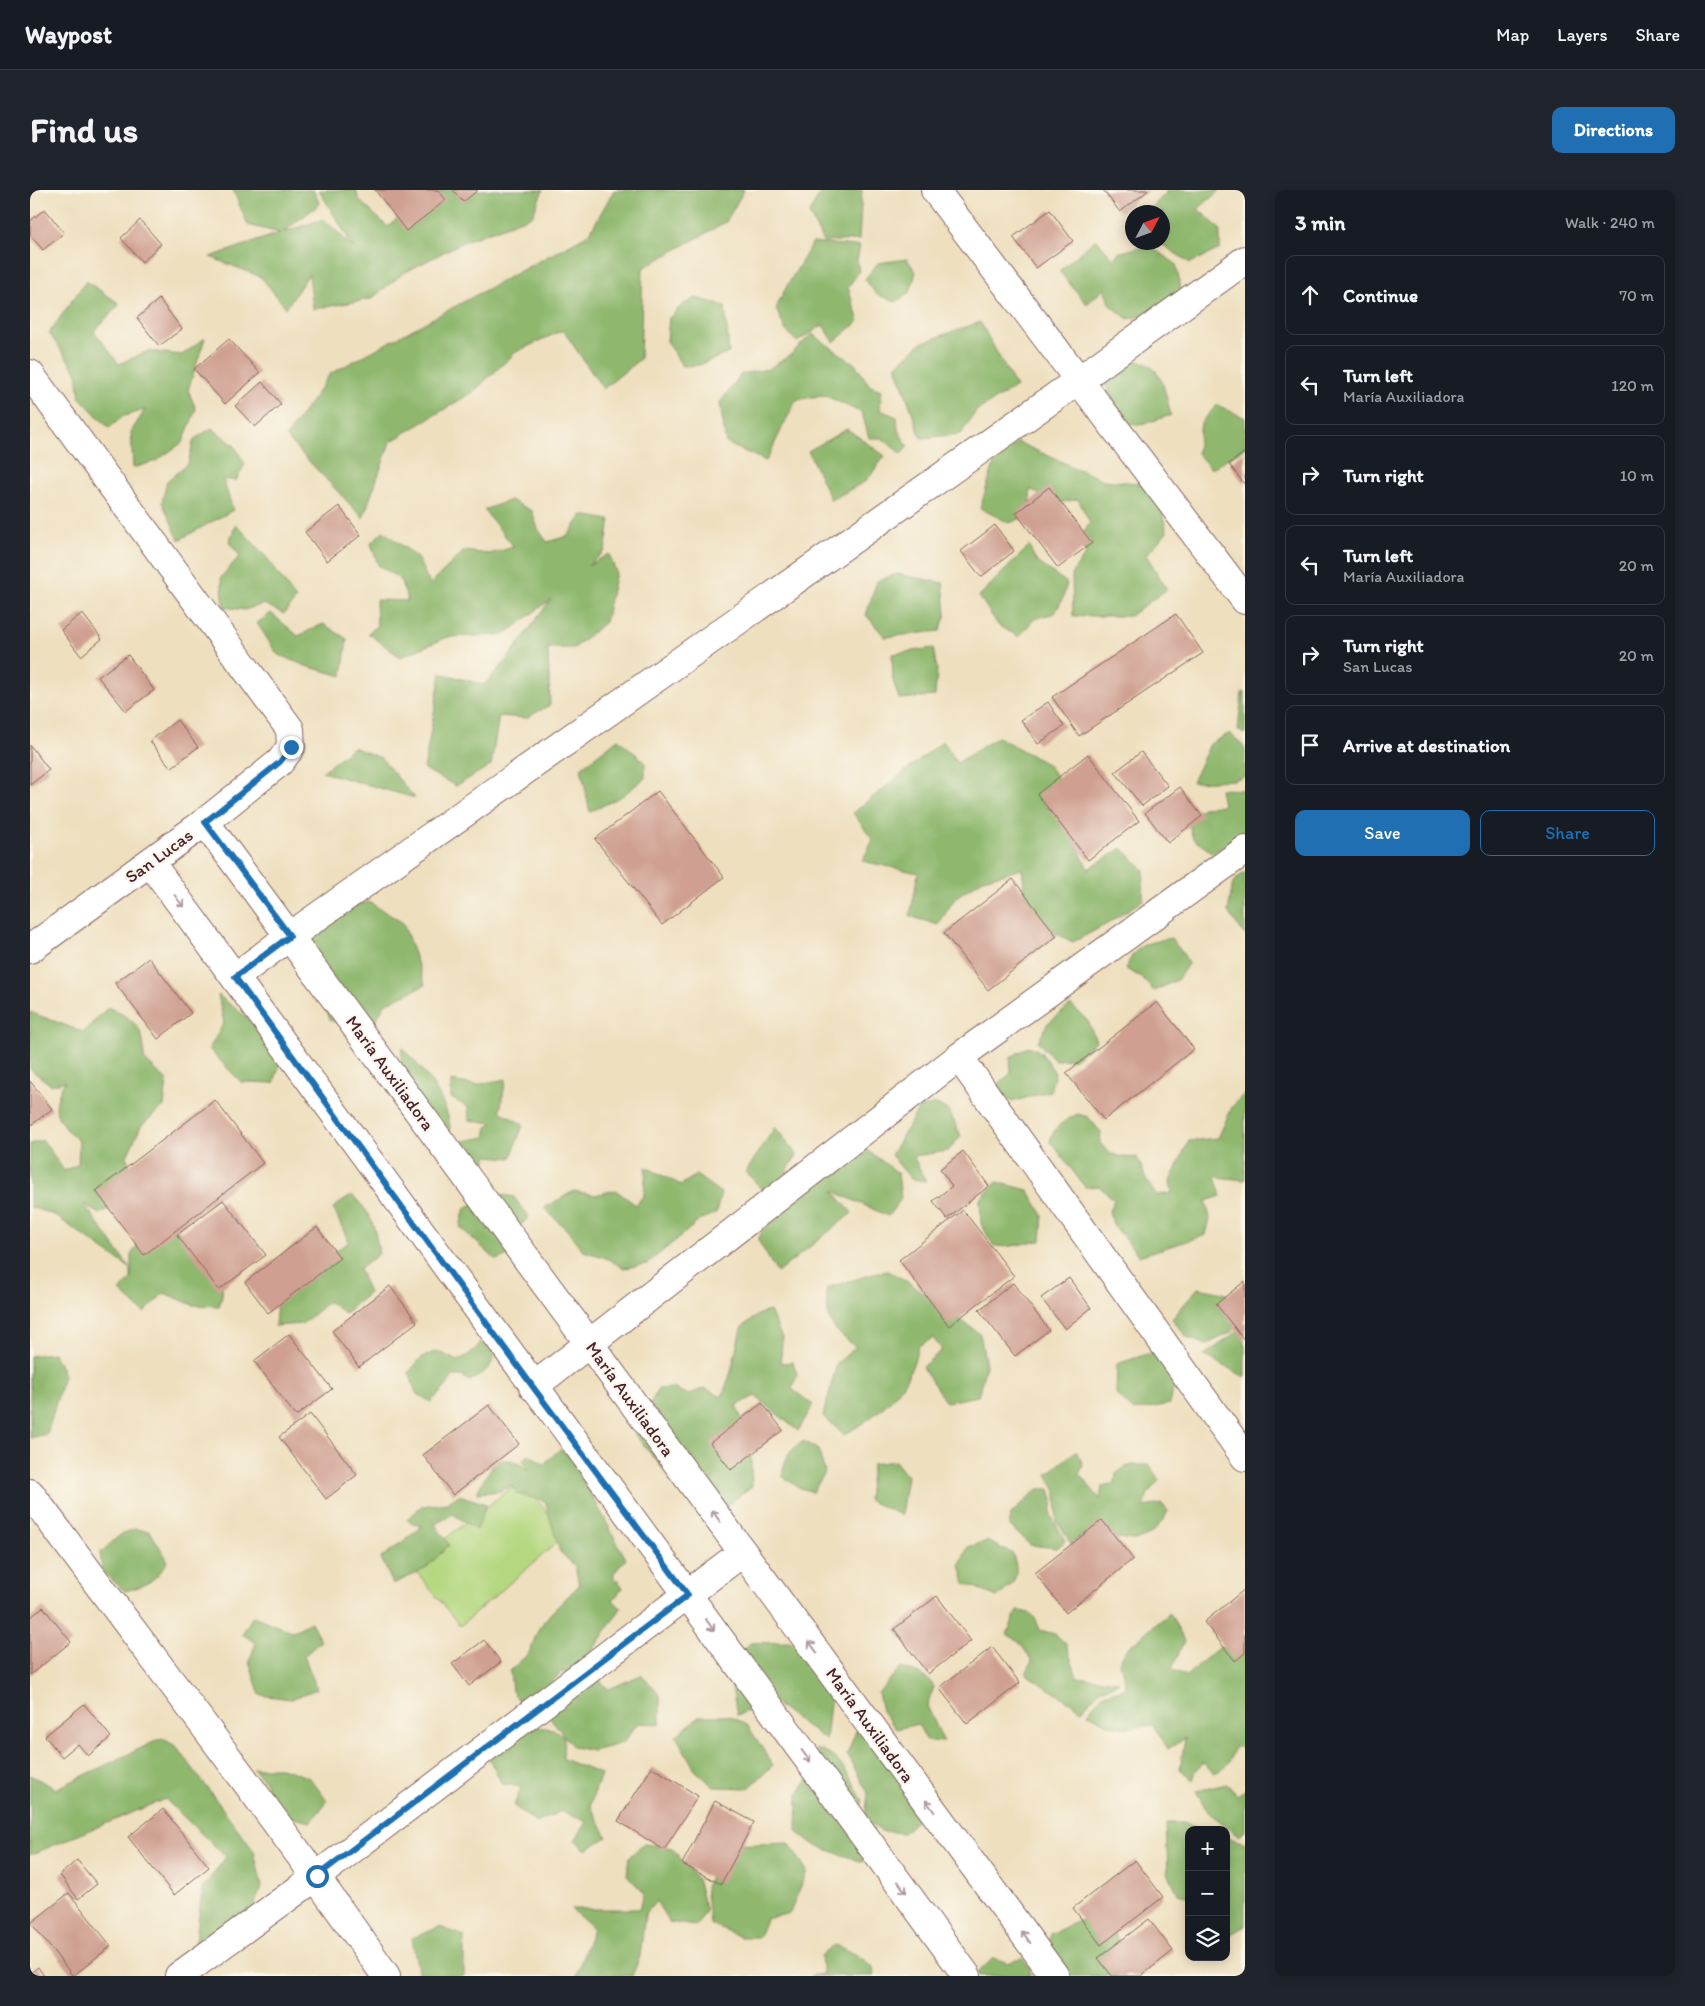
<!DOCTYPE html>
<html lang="en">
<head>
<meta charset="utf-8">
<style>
  :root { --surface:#171b24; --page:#20242c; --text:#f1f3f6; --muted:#9ea1a6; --line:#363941; --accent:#1f6fb2 }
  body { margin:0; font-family:Itim,sans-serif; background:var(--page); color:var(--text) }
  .controls { position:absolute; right:15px; bottom:15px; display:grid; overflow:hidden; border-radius:10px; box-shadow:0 2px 12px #0003 }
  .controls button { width:45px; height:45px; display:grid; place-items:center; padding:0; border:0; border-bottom:1px solid var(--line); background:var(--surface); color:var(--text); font:25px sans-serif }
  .compass { position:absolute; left:1095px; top:15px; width:45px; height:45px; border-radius:50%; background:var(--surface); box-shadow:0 2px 12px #0003; rotate:49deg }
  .stop { position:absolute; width:15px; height:15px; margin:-11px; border:4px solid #1f6fb2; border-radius:50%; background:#fff }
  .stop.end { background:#1f6fb2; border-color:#fff; box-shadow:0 1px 5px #0008 }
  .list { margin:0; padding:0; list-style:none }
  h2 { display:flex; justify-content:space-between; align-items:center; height:65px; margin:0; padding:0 20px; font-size:21px }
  h2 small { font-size:16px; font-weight:400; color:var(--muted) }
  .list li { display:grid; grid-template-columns:32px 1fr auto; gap:15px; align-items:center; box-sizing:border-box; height:80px; margin:0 10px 10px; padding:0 10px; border:1px solid var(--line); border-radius:10px }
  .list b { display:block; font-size:19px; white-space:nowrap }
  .list p { margin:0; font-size:16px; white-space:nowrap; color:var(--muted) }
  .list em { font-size:16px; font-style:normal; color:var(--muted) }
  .actions { display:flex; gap:10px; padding:15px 20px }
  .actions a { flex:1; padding:11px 0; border:1px solid var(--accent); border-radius:10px; text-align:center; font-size:18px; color:var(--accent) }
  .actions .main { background:var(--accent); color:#fff }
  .icon { flex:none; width:28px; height:28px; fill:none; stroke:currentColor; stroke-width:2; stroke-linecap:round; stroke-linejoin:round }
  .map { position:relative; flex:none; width:1215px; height:1786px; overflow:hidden; border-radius:10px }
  header { display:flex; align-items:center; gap:30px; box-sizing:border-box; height:70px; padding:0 25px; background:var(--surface); border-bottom:1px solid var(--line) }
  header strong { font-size:24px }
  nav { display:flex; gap:28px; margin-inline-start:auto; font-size:18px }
  .intro { display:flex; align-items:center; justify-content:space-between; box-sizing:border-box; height:120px; padding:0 30px }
  h1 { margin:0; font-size:35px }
  .button { padding:12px 22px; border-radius:10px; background:var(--accent); color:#fff; font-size:18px; font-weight:700 }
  main { display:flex; gap:30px; padding:0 30px }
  aside { flex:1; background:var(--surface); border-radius:10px; box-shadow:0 2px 12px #0003 }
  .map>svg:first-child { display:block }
</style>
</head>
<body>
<header>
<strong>Waypost</strong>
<nav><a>Map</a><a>Layers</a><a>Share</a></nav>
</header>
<div class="intro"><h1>Find us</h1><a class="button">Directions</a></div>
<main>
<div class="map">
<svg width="1215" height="1786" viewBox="0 0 1215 1786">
  <rect width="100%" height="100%" fill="#fbf7ec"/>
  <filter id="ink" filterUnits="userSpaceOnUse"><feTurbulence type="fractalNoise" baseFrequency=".02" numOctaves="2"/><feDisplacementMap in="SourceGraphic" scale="10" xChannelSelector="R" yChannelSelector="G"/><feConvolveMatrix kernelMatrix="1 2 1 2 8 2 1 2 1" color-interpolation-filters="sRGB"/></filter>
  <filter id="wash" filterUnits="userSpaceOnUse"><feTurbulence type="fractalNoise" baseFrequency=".0096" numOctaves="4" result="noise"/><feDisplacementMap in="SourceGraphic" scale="20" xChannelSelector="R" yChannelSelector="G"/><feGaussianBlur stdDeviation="1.12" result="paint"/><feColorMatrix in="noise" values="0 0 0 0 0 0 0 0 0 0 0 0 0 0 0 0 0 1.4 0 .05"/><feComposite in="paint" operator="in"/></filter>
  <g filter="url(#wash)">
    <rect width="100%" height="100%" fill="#eedfbe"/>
    <path fill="#b4d77f" stroke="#7f7b55" d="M491 1290 536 1345 430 1436 381 1375Z"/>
    <path fill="#8fb86e" stroke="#6c6c4c" d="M203 0H283L290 14 253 42 294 29 324 58 289 0H326L329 10 358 37 396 0H513L502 26 433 52 372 84 341 109 283 119 279 84 256 118 231 87 180 67 250 43 218 35Z
      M584 0H714L696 32 613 78 610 169 573 199 533 140 486 162 443 202 360 252 333 328 256 247 300 184 559 44Z
      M792 0H832L829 50 793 52 779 23Z
      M1136 0H1190L1168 19 1190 39V59L1160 73 1130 53 1132 52V22H1117L1136 3Z
      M1066 49 1084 69 1088 63 1118 55 1146 74 1151 99 1118 125 1098 129 1080 115 1074 99 1057 114 1029 81Z
      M782 53 830 56 827 71 829 81 818 98 829 131 804 152 793 135 767 152 756 141 746 119C755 95 770 77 782 53Z
      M877 69 886 82 880 103 865 112 846 104 835 89 848 73Z
      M56 91 90 114 64 141 89 174 118 161 152 165 175 148 158 200 166 219 153 252 126 271 103 278 101 242 115 220 94 226 79 238 50 208 47 183 19 143Z
      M666 108 695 116 699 163 669 175 652 176 637 151 639 128 652 115Z
      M950 132 986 197 946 221 931 244 891 248 866 176 891 153Z
      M782 144 825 174 840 196 852 200 850 220 867 227 868 240 878 257 871 264 852 248H839L832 223 794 205 766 210 736 271 696 253 690 213 711 184 738 179 759 166Z
      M1093 170C1133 169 1132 193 1141 225L1117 233 1096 235 1070 185Z
      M1187 215 1215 228V258L1181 279 1167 263 1171 233Z
      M182 238 204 255 215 274 206 291 193 289 203 320 149 350 132 312 137 291 158 273 164 249Z
      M817 239 855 266 836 291 801 310 778 261Z
      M987 252 1073 290 1107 293 1127 301 1137 342 1116 365 1137 399 1100 426H1043L1042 383 1056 364 1048 348 1060 333 1048 309 1024 314 1001 299 998 326 979 333 950 318 964 274Z
      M480 310 502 321 508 339 517 352 538 346 552 325 580 330 575 361 558 376 579 364 586 382 575 432 544 458H518L520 515 496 528 469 526 461 575 426 596 394 579 411 483 454 495 476 471 521 409 474 445 418 447 370 467 338 443 347 436 346 410 378 411 370 389 348 375 341 353 353 341 386 366 400 394 434 361 459 364 484 357 454 320Z
      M206 334 237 368 266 409 254 424 234 414 214 420 194 417 191 387 210 366 199 352Z
      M999 356 1006 371 1037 393 1033 408 1025 423 1004 429 989 447 968 435 949 406Z
      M867 384 913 393 916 424 910 441 855 447 836 425 847 391Z
      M241 423 268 446 293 434 317 449 312 486 276 476 247 464 227 433Z
      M903 458 907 479 905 506 869 509 863 490 862 464Z
      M1215 502V544L1208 540 1212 503Z
      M1200 543 1215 558V586L1204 590 1162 592 1180 554Z
      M968 547 1017 574 1055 622 1048 658 1058 679 1092 658 1114 680 1113 710 1077 734 1043 752 998 729 992 679 953 689 926 707 908 735 880 726 888 683 832 671 843 650 823 623 913 551 927 573Z
      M588 549 615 572V588L592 606 560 622 551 578Z
      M323 557 351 568 385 608 292 582Z
      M1190 599 1215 600V641L1183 663 1163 649 1157 627 1173 618 1193 615Z
      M1215 682V745L1198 722 1203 692Z
      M339 712 373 733 395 795 355 814 338 844 300 830 282 780 273 726Z
      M1141 748 1154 765 1158 774 1147 790 1124 801 1109 786 1096 779C1105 753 1117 753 1141 748Z
      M188 805 255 857 244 893 211 892 179 859 194 833Z
      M1041 815 1058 831 1066 851 1045 869 1025 870 1008 852 1018 833Z
      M78 817C105 830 115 837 114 869L137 891 134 916 111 936 97 966 104 1005 69 1024 54 1014 100 1078 24 1025 0 1017V954L13 950 34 981 48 974 49 952C27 930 18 922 35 891L21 895 0 879V822L53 842Z
      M999 856 1011 862 1025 883 1020 901 982 912 965 897 981 883 980 868Z
      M372 858C393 878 422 915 420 944L395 947 368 928 383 909 368 907Z
      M476 889 470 921 493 935 481 968 457 966 455 974 447 979 432 968 429 952 455 947 457 937 463 933 439 930 438 917 421 908V891L446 895Z
      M1215 903V990L1185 987 1191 1006 1176 1011 1180 1028 1176 1045 1109 1066 1083 1034 1079 1021 1084 1010 1069 996 1055 997 1020 951C1024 936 1035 930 1048 924L1058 927 1071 942 1070 953C1079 965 1092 969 1107 967L1117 991 1126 1005 1142 1003 1140 991 1159 951 1188 948 1202 917Z
      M907 914 919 921 931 946 918 961 883 966 896 991 881 989 861 965 889 918Z
      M745 937 767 965 740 1008 716 982Z
      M830 955 868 983 871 1009 858 1026 803 1001 822 1023 747 1083 728 1050 751 1001Z
      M616 977 651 995 666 985 691 1003 686 1023 670 1030 617 1074 594 1078 574 1067 553 1061 538 1041 514 1018 544 1001 565 1005 585 1000 606 1015 614 1005Z
      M967 992 998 1000 1013 1025 1011 1051C995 1052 977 1060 963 1055L951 1034 950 1009Z
      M464 1003 484 1007 499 1027 481 1045 484 1063 466 1070 430 1037 435 1018Z
      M322 1005C343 1024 345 1038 349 1064L329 1079 339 1103 315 1123 298 1112 272 1134 245 1136 248 1099 319 1052 303 1018Z
      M125 1028 193 1066 192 1106 189 1116 163 1115 134 1103 114 1123 90 1101 101 1089V1065Z
      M856 1080 878 1092 950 1144 956 1175 948 1206 916 1212 892 1177 912 1160 903 1148 888 1156C879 1201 852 1222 814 1245L793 1226 807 1173 826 1157C798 1136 797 1132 797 1098Z
      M1168 1098 1194 1103 1215 1119C1215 1141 1191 1146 1176 1155L1157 1147 1142 1129Z
      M740 1121 752 1148 751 1173 763 1172 767 1184 762 1199 783 1215 768 1241 725 1206 706 1216 720 1246 722 1296 686 1323 648 1294 662 1267 635 1281 605 1245 628 1199 643 1198 659 1205 674 1198 692 1207 701 1182 711 1138 729 1124Z
      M1215 1134V1187L1174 1165 1199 1148Z
      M452 1151 465 1165C461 1179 452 1185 439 1191L432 1186H423L415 1198 401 1212 386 1203 379 1182 392 1167 407 1161 428 1171 444 1161Z
      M1123 1162C1143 1179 1147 1187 1140 1214L1104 1221 1086 1204 1087 1174Z
      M24 1163 34 1185 17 1244 0 1248V1166Z
      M774 1251 788 1260 795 1282 783 1302 768 1297 752 1286C755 1268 758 1261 774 1251Z
      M530 1259 543 1270 596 1369 584 1383V1390H588L593 1398 583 1410 591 1418 547 1484 531 1482 512 1503 567 1488 579 1499 611 1485 630 1505V1534L608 1533 593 1553 563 1561 543 1557 507 1511 494 1517 482 1501 480 1481 499 1463 509 1438 521 1423 549 1395 545 1376 530 1362 515 1311 487 1304 482 1296 470 1301 447 1303C454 1289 464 1264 484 1271 489 1273 493 1277 498 1279L493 1270 499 1264 514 1274Z
      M1046 1261 1053 1274 1049 1284 1070 1309 1072 1296 1085 1293 1086 1284 1095 1277 1103 1275H1119L1129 1290 1118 1303 1114 1317 1132 1314 1138 1321C1133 1333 1117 1351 1103 1350 1095 1350 1089 1346 1081 1350 1070 1354 1060 1363 1051 1369L1027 1332 1026 1301 1017 1284Z
      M865 1271 877 1286 871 1325 838 1310 842 1274Z
      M1008 1299H1020L1023 1310 1021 1325 1035 1351 1027 1358 1000 1355 979 1335 981 1324Z
      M429 1305 456 1314 447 1340 423 1324 405 1334 419 1355 395 1379 363 1394 351 1368 392 1337 377 1330 391 1316 417 1313Z
      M104 1339 120 1341 138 1371C125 1391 118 1395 95 1401L72 1381 70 1363 90 1345Z
      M957 1351 983 1364C990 1387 985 1394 967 1407L935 1393 930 1375 938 1357Z
      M987 1421C1002 1421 1005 1426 1010 1440L1025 1444 1036 1454 1047 1487 1090 1491 1081 1497 1071 1499 1052 1520 996 1484 1002 1471 990 1453 977 1444Z
      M1140 1423 1154 1451 1142 1479 1156 1486 1182 1463 1211 1443 1215 1448V1557H1204C1201 1570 1197 1578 1184 1583L1173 1573 1166 1581 1163 1590 1150 1579 1155 1548 1138 1559 1124 1535C1091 1538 1087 1541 1058 1523L1072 1504 1095 1499 1094 1484 1089 1473 1096 1459Z
      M223 1426 262 1442 281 1432 291 1451 274 1466 287 1499 261 1509 230 1505 219 1471 226 1453 212 1444Z
      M763 1452 801 1504 796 1550 742 1512 707 1525 702 1497 703 1471 720 1453Z
      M870 1478C882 1481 898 1485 904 1497L897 1516 914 1552 897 1551 888 1534 866 1539 852 1521 848 1503Z
      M670 1526H700L718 1536 743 1575 719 1598 684 1597 666 1581 646 1546Z
      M475 1533 523 1539 534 1546 533 1569 571 1584 560 1615 577 1647 556 1660 545 1650 557 1632 531 1621 506 1633 484 1616 491 1597 472 1594 453 1557Z
      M842 1540 898 1620 873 1643 851 1641 835 1630 838 1603 817 1565 826 1541Z
      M132 1548 147 1557 224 1661 232 1697 211 1744 165 1759 172 1699 196 1667 135 1609 0 1665V1585L26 1599Z
      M786 1559C811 1565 821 1589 833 1611L827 1623 839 1650 833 1672 786 1656 767 1642 768 1604 778 1588Z
      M223 1578H252L280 1588 297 1611 281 1632 245 1624 232 1608 237 1594Z
      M1197 1594 1207 1605 1215 1600V1641L1209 1646 1178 1622 1166 1601Z
      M1136 1633H1153L1173 1640H1159V1707L1148 1704 1138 1683Z
      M1196 1647 1215 1653V1736L1196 1747Z
      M759 1653 777 1681 760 1723 736 1729 729 1747H710L680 1733 675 1697 696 1655Z
      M614 1654 642 1658 667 1689 676 1721 666 1736 639 1732 626 1711 615 1725 610 1766 602 1786H546L563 1738 541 1719H610L614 1703 597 1685 599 1667Z
      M1067 1727 1081 1735 1089 1753 1095 1786H1019L1016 1763 1021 1744 1048 1731Z
      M410 1737 434 1746V1786H389L382 1748Z
      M804 1755C820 1760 831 1767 843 1777L844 1786H780L793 1784 791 1766Z
      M964 1768 978 1773 992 1768 1000 1779V1786H948L947 1783Z"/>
    <g id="blocks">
      <path fill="#cfa091" d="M345 0H408L416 10 376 41Z
        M423 0H448L433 12Z
        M1073 0H1119L1090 22Z
        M15 19 34 43 13 60 0 45V31Z
        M1020 20 1043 51 1006 78 983 47Z
        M110 30 131 54 112 72 91 48Z
        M129 109 152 139 129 156 107 128Z
        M199 149 230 183 195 214 164 179Z
        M232 192 251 214 225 237 205 216Z
        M1215 262V295L1199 274Z
        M1019 297 1062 353 1028 378 986 323Z
        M309 316 331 345 297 371 275 342Z
        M965 335 984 361 951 387 931 361Z
        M52 423 72 449 51 466 31 440Z
        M1146 424 1173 463 1049 546 1022 507Z
        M98 465 124 500 96 521 68 487Z
        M1018 512 1034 536 1008 554 991 530Z
        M147 530 168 557 141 578 120 551Z
        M0 555 19 580 0 595Z
        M1111 562 1138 596 1112 616 1085 582Z
        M1058 564 1109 631 1058 670 1007 604Z
        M1150 597 1172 626 1138 653 1115 623Z
        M628 601 694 687 632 735 565 649Z
        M983 689 1027 746 958 800 914 743Z
        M119 768 161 823 128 849 85 793Z
        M1127 812 1164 859 1074 930 1036 883Z
        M0 891 22 919 0 936Z
        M185 910 233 973 114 1065 66 1001Z
        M933 961 959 996 917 1029 903 1011 922 996 910 979Z
        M193 1010 236 1065 189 1100 147 1045Z
        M933 1020 984 1086 919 1136 869 1070Z
        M287 1037 310 1068 238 1123 215 1092Z
        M1039 1088 1061 1118 1035 1139 1011 1108Z
        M1215 1091V1151L1186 1114Z
        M983 1093 1019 1140 985 1166 949 1120Z
        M360 1096 387 1132 329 1177 302 1141Z
        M259 1144 302 1199 266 1226 224 1171Z
        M732 1213 753 1240 701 1280 680 1253Z
        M459 1215 489 1254 423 1305 393 1265Z
        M280 1224 327 1285 296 1309 249 1247Z
        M1072 1330 1103 1369 1036 1423 1005 1383Z
        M1215 1399V1463L1205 1471 1174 1432Z
        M907 1406 941 1451 898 1484 864 1439Z
        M13 1417 41 1452 0 1485V1428Z
        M454 1450 471 1472 439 1496 422 1474Z
        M962 1457 990 1493 937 1534 909 1498Z
        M54 1514 81 1547 58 1566 48 1554 32 1567 15 1546Z
        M622 1577 668 1606 634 1660 588 1631Z
        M685 1611 724 1632 691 1694 652 1674Z
        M133 1619 179 1677 144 1705 98 1647Z
        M47 1670 67 1694 48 1709 30 1685Z
        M1105 1670 1133 1707 1071 1755 1043 1718Z
        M39 1703 81 1756 43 1786 1 1733Z
        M1119 1729 1143 1761 1111 1786H1082L1068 1768Z
        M8 1777 14 1786H0V1783Z"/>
    </g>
  </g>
  <g filter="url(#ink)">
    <use href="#blocks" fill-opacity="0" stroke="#83625e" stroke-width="1"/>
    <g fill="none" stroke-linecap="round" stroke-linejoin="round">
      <defs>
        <path id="minor" d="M905 0 1215 410
          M0 184 260 539 261 557 250 572 175 632 0 759
          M175 632 1025 1786
          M120 672 937 1786
          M205 787 260 746 1049 190 1215 70
          M929 867 1215 1267
          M503 1197 929 867 1215 660
          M0 1303C119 1464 242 1622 356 1786
          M149 1786 287 1686 713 1362"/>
      </defs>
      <use href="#minor" stroke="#83625e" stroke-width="30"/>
      <use href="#minor" stroke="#fff" stroke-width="28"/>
    </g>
    <defs><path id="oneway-shaft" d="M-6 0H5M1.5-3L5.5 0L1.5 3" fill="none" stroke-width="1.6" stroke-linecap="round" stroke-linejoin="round" transform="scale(1.25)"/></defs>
    <g stroke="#ae9aa0">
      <use href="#oneway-shaft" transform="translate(149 711) rotate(53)"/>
      <use href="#oneway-shaft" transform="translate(686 1326) rotate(-126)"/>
      <use href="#oneway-shaft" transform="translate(680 1435) rotate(54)"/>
      <use href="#oneway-shaft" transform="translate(783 1457) rotate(-126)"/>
      <use href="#oneway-shaft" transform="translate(776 1566) rotate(54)"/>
      <use href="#oneway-shaft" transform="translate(900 1616) rotate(-126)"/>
      <use href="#oneway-shaft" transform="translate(872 1697) rotate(54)"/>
      <use href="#oneway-shaft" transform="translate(996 1747) rotate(-126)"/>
    </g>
  </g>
  <g fill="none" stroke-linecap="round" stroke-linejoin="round" filter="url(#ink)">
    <path stroke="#1f6fb2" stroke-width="6" d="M261 557 250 572 175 632 260 746 205 787 503 1197 658 1405 287 1686"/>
  </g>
  <g text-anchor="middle" stroke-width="4.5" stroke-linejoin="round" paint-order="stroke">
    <g font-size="18" fill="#4a1f2b" stroke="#fbf7ec">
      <text transform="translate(129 666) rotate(-36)" y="6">San Lucas</text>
      <text transform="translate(360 883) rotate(54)" y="6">María Auxiliadora</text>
      <text transform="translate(600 1209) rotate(54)" y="6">María Auxiliadora</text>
      <text transform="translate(840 1535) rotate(54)" y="6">María Auxiliadora</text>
    </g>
  </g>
</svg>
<div class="controls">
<button>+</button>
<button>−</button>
<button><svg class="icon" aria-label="layers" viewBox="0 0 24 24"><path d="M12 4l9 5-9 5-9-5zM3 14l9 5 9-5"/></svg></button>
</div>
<svg class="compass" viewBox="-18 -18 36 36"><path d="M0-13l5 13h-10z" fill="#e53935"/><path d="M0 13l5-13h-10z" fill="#9ea1a6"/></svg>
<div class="stop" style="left:287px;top:1686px"></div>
<div class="stop end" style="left:261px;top:557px"></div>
</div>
<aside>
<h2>3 min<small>Walk · 240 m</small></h2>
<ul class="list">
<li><svg class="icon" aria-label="ahead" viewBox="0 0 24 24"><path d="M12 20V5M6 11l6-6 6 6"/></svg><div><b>Continue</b></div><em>70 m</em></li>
<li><svg class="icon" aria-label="left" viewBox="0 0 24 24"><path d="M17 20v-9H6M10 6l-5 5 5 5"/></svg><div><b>Turn left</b><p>María Auxiliadora</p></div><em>120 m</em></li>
<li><svg class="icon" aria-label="right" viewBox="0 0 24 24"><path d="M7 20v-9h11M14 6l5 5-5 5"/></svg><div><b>Turn right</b></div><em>10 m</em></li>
<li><svg class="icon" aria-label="left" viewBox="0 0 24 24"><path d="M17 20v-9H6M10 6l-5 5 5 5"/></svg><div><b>Turn left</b><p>María Auxiliadora</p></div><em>20 m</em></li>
<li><svg class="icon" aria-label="right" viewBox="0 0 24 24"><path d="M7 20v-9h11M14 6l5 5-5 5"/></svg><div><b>Turn right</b><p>San Lucas</p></div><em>20 m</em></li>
<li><svg class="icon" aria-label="arrive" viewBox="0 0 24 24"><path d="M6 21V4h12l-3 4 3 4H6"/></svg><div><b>Arrive at destination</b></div></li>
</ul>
<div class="actions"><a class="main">Save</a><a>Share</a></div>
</aside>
</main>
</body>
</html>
